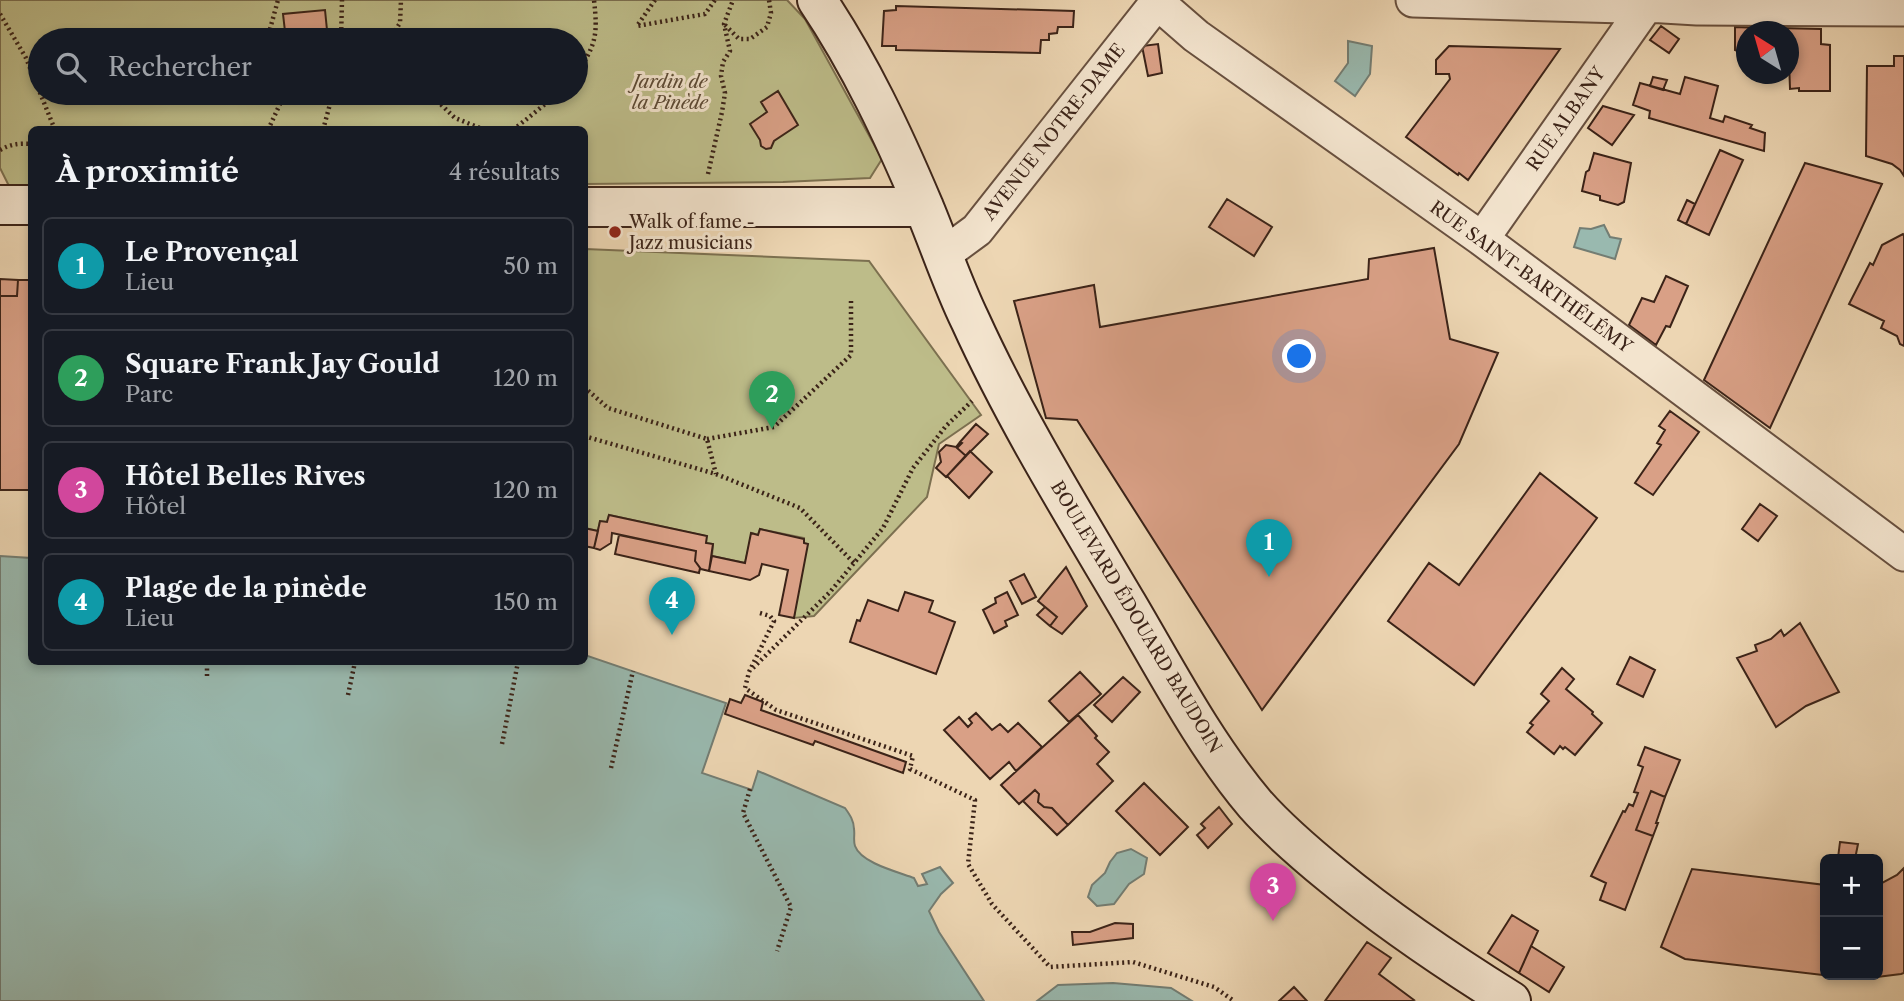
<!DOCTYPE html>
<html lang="fr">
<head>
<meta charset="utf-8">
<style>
  :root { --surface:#171b24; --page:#242831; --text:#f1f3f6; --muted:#9ea1a6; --line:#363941; --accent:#2563eb }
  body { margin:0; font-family:"Libre Caslon Text",serif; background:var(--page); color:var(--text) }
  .controls { position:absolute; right:21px; bottom:21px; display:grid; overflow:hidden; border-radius:10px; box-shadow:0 4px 10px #0003 }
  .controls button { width:63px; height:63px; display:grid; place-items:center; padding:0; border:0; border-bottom:2px solid var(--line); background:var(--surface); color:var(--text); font:35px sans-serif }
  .compass { position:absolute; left:1736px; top:21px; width:63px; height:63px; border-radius:50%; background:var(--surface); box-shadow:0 4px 10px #0003; rotate:323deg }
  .you { position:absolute; left:1300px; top:357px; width:24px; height:24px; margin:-18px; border:5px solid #fff; border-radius:50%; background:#1a73e8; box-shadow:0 0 0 10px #1a73e833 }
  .badge { display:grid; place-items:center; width:46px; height:46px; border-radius:50%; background:var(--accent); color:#fff; font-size:23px; font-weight:700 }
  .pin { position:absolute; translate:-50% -58px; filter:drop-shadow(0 2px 4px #0008) }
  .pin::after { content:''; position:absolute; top:37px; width:24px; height:21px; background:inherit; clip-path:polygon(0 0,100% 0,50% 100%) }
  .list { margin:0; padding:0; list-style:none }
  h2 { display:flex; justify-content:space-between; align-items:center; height:91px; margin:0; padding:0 28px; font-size:30px }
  h2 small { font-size:23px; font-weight:400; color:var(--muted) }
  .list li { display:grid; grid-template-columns:46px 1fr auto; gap:21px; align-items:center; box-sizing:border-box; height:98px; margin:0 14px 14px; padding:0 14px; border:2px solid var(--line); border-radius:10px }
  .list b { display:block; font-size:26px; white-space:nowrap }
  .list p { margin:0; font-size:23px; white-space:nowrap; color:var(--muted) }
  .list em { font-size:23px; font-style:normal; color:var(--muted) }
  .icon { flex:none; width:38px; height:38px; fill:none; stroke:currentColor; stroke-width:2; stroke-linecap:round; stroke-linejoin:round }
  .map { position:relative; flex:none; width:1904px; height:1001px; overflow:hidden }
  .search { position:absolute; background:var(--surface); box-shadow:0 4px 10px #0003; left:28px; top:28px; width:560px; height:77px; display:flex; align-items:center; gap:18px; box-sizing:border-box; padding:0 24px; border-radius:38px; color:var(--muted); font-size:26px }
  .panel { position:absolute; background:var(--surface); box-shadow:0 4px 10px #0003; left:28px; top:126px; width:560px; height:539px; border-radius:10px }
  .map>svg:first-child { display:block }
</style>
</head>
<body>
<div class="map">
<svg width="1904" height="1001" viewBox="0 0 1904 1001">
  <rect width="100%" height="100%" fill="#edd6b3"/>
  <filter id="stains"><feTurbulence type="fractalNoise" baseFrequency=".00286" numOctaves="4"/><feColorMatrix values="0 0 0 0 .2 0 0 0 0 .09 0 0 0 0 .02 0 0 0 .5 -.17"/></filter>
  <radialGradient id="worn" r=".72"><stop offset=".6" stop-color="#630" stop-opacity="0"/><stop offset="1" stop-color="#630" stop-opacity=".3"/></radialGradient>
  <path fill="#bdbc89" stroke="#7c7050" stroke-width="2" fill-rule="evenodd" d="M0 0H787L805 19 882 159 870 178 783 182 585 184 584 130H32L31 187 10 188 0 168ZM40 40H576V93H40Z
    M585 249 869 261 981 415 939 444 927 497 814 616 794 618 804 538 760 529 758 535 752 533 745 563 712 556 713 544 706 543V536L609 515 607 522 600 521 598 531 585 528Z"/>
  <path fill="#99b9af" stroke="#737d73" stroke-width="2" d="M1348 41 1372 46 1370 74 1355 96 1335 81 1348 63Z
    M1604 225 1610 237 1621 239 1615 259 1574 247 1580 228 1591 229Z
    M0 556 31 558 32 662H584L585 655 726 703 702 773 752 790 758 771 845 808C850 815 854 821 854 829 855 835 853 840 855 846 861 863 898 872 914 878L918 886 927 884 922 874 940 867 953 883 941 894 929 911 939 932 984 1001H0Z
    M1131 849 1147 858 1144 874 1129 884 1114 904 1097 906 1088 897 1092 885 1105 873 1110 862 1117 853Z
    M1113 983 1171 988 1192 1001H1037L1058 985Z"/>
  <path fill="#d9a086" stroke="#3b2318" stroke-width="2" d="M896 6 1074 11 1073 27H1058L1057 33 1049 34V40H1041L1040 53 896 50V46H882L884 11 896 10Z
    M325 10 328 40H286L283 14Z
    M1661 26 1679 39 1669 53 1650 40Z
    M1735 27 1761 28V32H1746V62L1740 61V52L1735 50Z
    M1777 28 1821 29V44L1830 45V91H1799V88L1790 89 1788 32H1776Z
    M1158 44 1162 73 1148 76 1142 46Z
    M1449 46 1560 49 1468 180 1459 173 1458 175 1406 137 1450 79 1449 74H1436V60Z
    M1894 56H1904V176L1900 170 1892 164 1866 156 1867 66H1894Z
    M1653 77 1667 80 1663 90 1650 86Z
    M1685 77 1718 86 1710 118 1723 122 1725 116 1752 125 1750 128 1765 133 1764 151 1649 118 1650 111 1633 105 1640 83 1680 94Z
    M778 91 798 125 774 141 771 148 766 149 761 146 760 140 750 124 767 112 761 102Z
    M1603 106 1634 115 1612 145 1588 128Z
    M1720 150 1743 160 1709 235 1686 224Z
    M1594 153 1631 163 1624 202 1618 205 1600 200V196L1582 191 1586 172 1589 170Z
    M1805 163 1882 184 1770 428 1704 380Z
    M1227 199 1272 227 1254 256 1209 227Z
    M1687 200 1695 204 1686 224 1678 220Z
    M1903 234 1904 235V346L1900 344 1897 336 1881 328 1884 321 1849 304 1870 263 1873 265 1882 245Z
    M1434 248 1450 339 1498 353 1459 444 1262 710 1077 420 1046 418 1014 301 1094 285 1100 327 1368 279 1369 259Z
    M1666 276 1688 286 1670 327 1666 326 1656 345 1629 325 1642 298 1654 302Z
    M0 279 18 280 17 296H0Z
    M18 280H32V490H0V296H17Z
    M1670 411 1699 432 1653 495 1635 483 1661 445 1657 443 1665 430 1659 426Z
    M976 424 988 434 966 456 957 448 962 443 960 442Z
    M960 442 962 443 957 448 966 456 946 477 936 468 941 462 939 452 946 445 956 447Z
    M970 451 992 472 969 498 947 476Z
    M1540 473 1597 518 1474 685 1388 621 1429 563 1459 585Z
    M1760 504 1777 516 1758 541 1742 529Z
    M609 515 707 536 706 543 713 544 709 571 701 569 695 561 696 551 612 533 611 543 600 550 594 548 600 521 607 522Z
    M584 528 598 531 594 548 584 546Z
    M760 529 804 539V543L808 544 794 618 779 615 788 570 762 564 759 575 750 580 709 571 712 556 745 563 751 533 758 535Z
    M619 535 696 551 695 561 700 568 699 573 615 554Z
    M1066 567 1087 606 1062 634 1050 626 1057 617 1038 601Z
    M1024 574 1036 597 1022 604 1010 581Z
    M905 592 933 601 929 612 955 622 936 674 850 642 857 620 860 621 868 600 898 611Z
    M1007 592 1018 615 1005 621 1007 626 994 633 983 610 996 603 995 598Z
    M1045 607 1057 617 1050 626 1037 615Z
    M1800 623 1839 692 1806 706 1776 727 1737 658 1757 651 1755 645 1771 639 1781 630 1784 636Z
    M1630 657 1655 670 1643 697 1617 684Z
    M1562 668 1574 679 1566 689 1593 712 1592 714 1602 723 1575 755 1565 747 1563 749 1560 746 1554 754 1527 732 1533 725 1530 723 1549 701 1541 694Z
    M1080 672 1101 694 1069 722 1049 701Z
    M1123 677 1140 692 1112 722 1094 705Z
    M745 695 763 702 761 710 906 762 903 773 815 741 813 745 725 714 730 699 741 703Z
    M976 713 992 730 1000 724 1008 732 1018 723 1042 747 1016 771 1009 762 990 779 944 730 959 717 968 727 972 723 969 719Z
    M1078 715 1097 736 1095 738 1109 752 1097 764 1113 781 1068 825 1052 808 1044 807 1038 802 1039 794 1035 790 1019 804 1001 785Z
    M1645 747 1680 760 1665 797 1651 791 1636 830 1653 836 1625 910 1600 900 1606 883 1591 876 1623 811 1625 812 1629 804 1633 806 1638 793 1634 792 1643 767 1638 765Z
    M1144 783 1188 827 1160 855 1116 811Z
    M1035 790 1039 794 1038 802 1044 807 1052 808 1068 825 1057 835 1023 801Z
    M1651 791 1665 797 1656 823H1658L1653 836 1636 830Z
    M1219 807 1232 824 1208 848 1197 835 1205 828 1201 824Z
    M1840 842 1858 844 1855 859 1838 858Z
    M1904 868V973L1901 974 1869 978 1840 977 1685 959 1661 947 1692 869 1825 885V975H1878V885L1897 875Z
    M1512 915 1538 931 1519 973 1488 953Z
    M1115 923 1133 924V938L1073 945 1072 932H1090Z
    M1367 942 1391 958 1379 974 1414 1000 1412 1001H1325Z
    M1531 946 1564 967 1549 992 1519 973Z
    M1294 987 1307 1001H1279Z"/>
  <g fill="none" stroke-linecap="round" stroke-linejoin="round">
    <defs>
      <path id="street" d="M1413 0 1624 6 1647 5 1697 8 1904 9
        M1157 2 1196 36 1482 239 1904 554
        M1482 239 1650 0
        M943 255 977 230 1159 0"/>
      <path id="secondary" d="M817 0C860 64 893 134 923 205 939 243 952 283 970 320 1015 419 1072 511 1127 604 1166 670 1205 745 1255 804 1278 830 1306 854 1333 876 1389 922 1450 963 1511 1001
        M0 205H32
        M584 207H924"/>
    </defs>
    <use href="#street" stroke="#68503f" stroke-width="37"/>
    <use href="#secondary" stroke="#3b2318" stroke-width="42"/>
    <path stroke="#3b2318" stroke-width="4.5" stroke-dasharray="2 3.5" stroke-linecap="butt" d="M655 0 637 26 705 14 715 0
      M0 14 26 58 55 130
      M725 25 739 39H750L767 27 771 13 769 0
      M267 40 278 0
      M341 40 342 0
      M389 40 400 23 401 0
      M576 75C596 44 598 36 594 0
      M429 93 455 118 485 130
      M268 130 285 93
      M323 130 333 93
      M513 130 559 93
      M0 150C11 144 19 143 32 144
      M708 174 722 112 725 93 721 76 723 62 730 51 724 24 733 0
      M584 387 608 408 707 439 716 474
      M584 436 716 474 800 508 854 563
      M707 439 774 427 851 355V298
      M760 613 770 616 774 621 749 672 745 688 776 710 913 756 910 769 975 800 968 864 992 904 1050 967 1133 962 1214 987 1234 1001
      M753 668 830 592 883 528 913 468 946 426 972 401
      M207 676V662
      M348 695 355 662
      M502 744 518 662
      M611 768 633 671
      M750 789 743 813 791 907 777 951"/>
    <use href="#street" stroke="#f3e4ce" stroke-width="33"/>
    <use href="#secondary" stroke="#f3e4ce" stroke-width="38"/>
  </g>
  <circle fill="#8f2418" stroke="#f3e4ce" stroke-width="2.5" cx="615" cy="232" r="7"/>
  <g text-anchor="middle" stroke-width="6" stroke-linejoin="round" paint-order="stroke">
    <g font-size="18" font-style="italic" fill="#5c4934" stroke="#f3e4ce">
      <text x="670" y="88">Jardin de<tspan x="670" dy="21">la Pinède</tspan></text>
    </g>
    <g font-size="18" fill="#3b2318" stroke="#f3e4ce">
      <text transform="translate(1566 119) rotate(-55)" y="6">RUE ALBANY</text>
      <text transform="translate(1054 132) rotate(-52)" y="6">AVENUE NOTRE-DAME</text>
      <text transform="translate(1531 277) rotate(36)" y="6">RUE SAINT-BARTHÉLÉMY</text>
      <text transform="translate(1136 617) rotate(59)" y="6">BOULEVARD ÉDOUARD BAUDOIN</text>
    </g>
    <g font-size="18" fill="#3b2318" stroke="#f3e4ce" text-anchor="start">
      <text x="629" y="228">Walk of fame -<tspan x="629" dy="21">Jazz musicians</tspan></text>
    </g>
  </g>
  <rect width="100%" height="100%" filter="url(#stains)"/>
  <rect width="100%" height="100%" fill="url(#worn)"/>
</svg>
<div class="controls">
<button>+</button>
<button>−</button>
</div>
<svg class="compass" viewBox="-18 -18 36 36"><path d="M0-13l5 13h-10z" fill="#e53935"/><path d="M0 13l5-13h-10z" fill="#9ea1a6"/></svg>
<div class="you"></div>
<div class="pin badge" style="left:1269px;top:577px;background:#0f9aa8">1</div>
<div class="pin badge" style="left:772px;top:429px;background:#2e9e5b">2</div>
<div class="pin badge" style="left:1273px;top:921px;background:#d1479c">3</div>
<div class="pin badge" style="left:672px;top:635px;background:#0f9aa8">4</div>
<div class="search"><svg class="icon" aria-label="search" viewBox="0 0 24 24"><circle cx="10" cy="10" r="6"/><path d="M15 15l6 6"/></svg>Rechercher</div>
<section class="panel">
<h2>À proximité<small>4 résultats</small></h2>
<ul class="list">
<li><span class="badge" style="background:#0f9aa8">1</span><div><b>Le Provençal</b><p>Lieu</p></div><em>50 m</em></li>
<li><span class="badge" style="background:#2e9e5b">2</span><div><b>Square Frank Jay Gould</b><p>Parc</p></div><em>120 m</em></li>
<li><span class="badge" style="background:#d1479c">3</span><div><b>Hôtel Belles Rives</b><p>Hôtel</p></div><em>120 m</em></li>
<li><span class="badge" style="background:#0f9aa8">4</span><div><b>Plage de la pinède</b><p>Lieu</p></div><em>150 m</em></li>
</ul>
</section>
</div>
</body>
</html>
